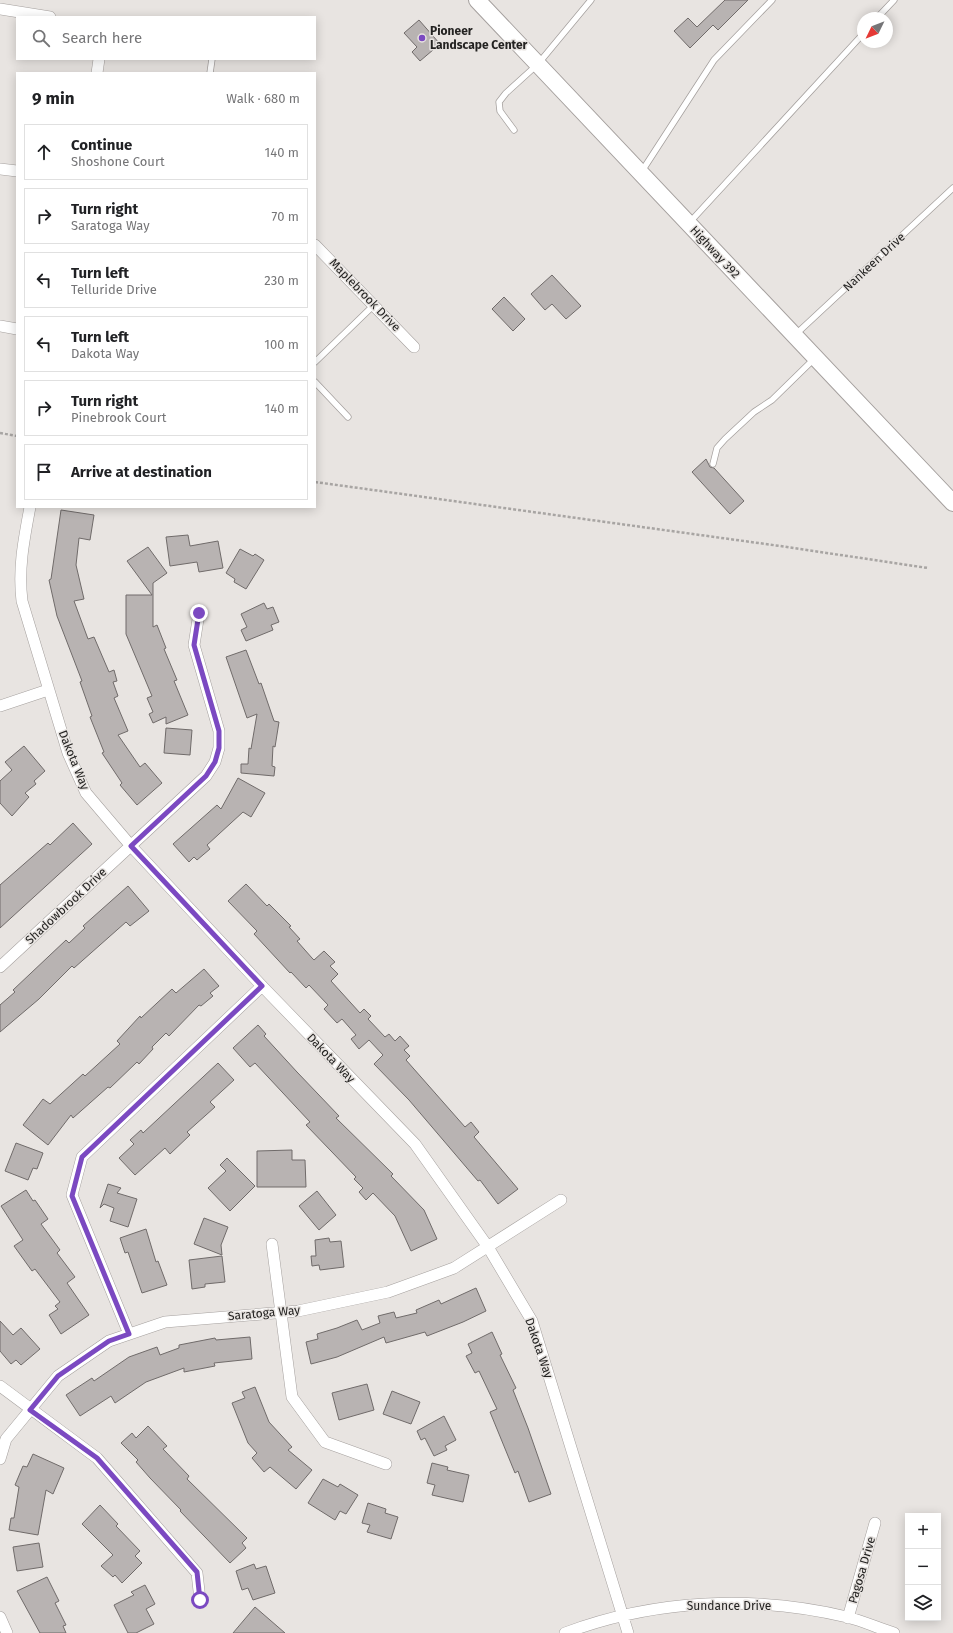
<!DOCTYPE html>
<html lang="en">
<head>
<meta charset="utf-8">
<style>
  :root { --surface:#fff; --page:#f2f2f2; --text:#202124; --muted:#757577; --line:#e0e0e0 }
  body { margin:0; font-family:"Fira Sans",sans-serif; background:var(--page); color:var(--text) }
  .controls { position:absolute; right:12px; bottom:12px; display:grid; overflow:hidden; border-radius:0px; box-shadow:0 2px 10px #0003 }
  .controls button { width:36px; height:36px; display:grid; place-items:center; padding:0; border:0; border-bottom:1px solid var(--line); background:var(--surface); color:var(--text); font:20px sans-serif }
  .compass { position:absolute; left:857px; top:12px; width:36px; height:36px; border-radius:50%; background:var(--surface); box-shadow:0 2px 10px #0003; rotate:227deg }
  .stop { position:absolute; width:12px; height:12px; margin:-9px; border:3px solid #7b49c1; border-radius:50%; background:#fff }
  .stop.end { background:#7b49c1; border-color:#fff; box-shadow:0 1px 4px #0008 }
  .list { margin:0; padding:0; list-style:none }
  h2 { display:flex; justify-content:space-between; align-items:center; height:52px; margin:0; padding:0 16px; font-size:17px }
  h2 small { font-size:13px; font-weight:400; color:var(--muted) }
  .list li { display:grid; grid-template-columns:26px 1fr auto; gap:12px; align-items:center; box-sizing:border-box; height:56px; margin:0 8px 8px; padding:0 8px; border:1px solid var(--line); border-radius:0px }
  .list b { display:block; font-size:15px; white-space:nowrap }
  .list p { margin:0; font-size:13px; white-space:nowrap; color:var(--muted) }
  .list em { font-size:13px; font-style:normal; color:var(--muted) }
  .icon { flex:none; width:22px; height:22px; fill:none; stroke:currentColor; stroke-width:2; stroke-linecap:round; stroke-linejoin:round }
  .map { position:relative; flex:none; width:953px; height:1633px; overflow:hidden }
  .search { position:absolute; background:var(--surface); box-shadow:0 2px 10px #0003; left:16px; top:16px; width:300px; height:44px; display:flex; align-items:center; gap:10px; box-sizing:border-box; padding:0 14px; border-radius:0px; color:var(--muted); font-size:15px }
  .panel { position:absolute; background:var(--surface); box-shadow:0 2px 10px #0003; left:16px; top:72px; width:300px; height:436px; border-radius:0px }
  .map>svg:first-child { display:block }
</style>
</head>
<body>
<div class="map">
<svg width="953" height="1633" viewBox="0 0 953 1633">
  <rect width="100%" height="100%" fill="#e8e4e1"/>
  <path fill="#b8b3b2" stroke="#706b6a" d="M725 0H748L718 30 713 25 690 48 674 31 688 18 697 27Z
    M419 20 440 44 420 61 412 52 417 47 404 33Z
    M552 275 581 306 566 319 552 304 545 310 531 294Z
    M504 297 525 319 513 331 492 309Z
    M706 459 710 467 714 468 744 501 730 514 692 472Z
    M61 510 94 515 90 540 79 538 76 565 84 599 74 601 88 639 94 637 109 672 114 670 117 681 113 682 118 696 114 698 128 731 118 735 140 767 145 763 162 783 137 805 120 785 122 783 102 753 104 752 90 717 92 716 80 682 82 681 57 616 49 580 51 579Z
    M188 535 190 546 218 541 223 568 199 572 197 562 170 566 166 537Z
    M148 547 167 573 153 583V627L157 625 166 648 164 649 177 680 174 681 188 715 166 724V717L153 723 149 714 153 712 147 698 152 696 126 634V595H152L127 561Z
    M240 549 253 556 255 554 264 560 246 589 234 582 235 579 226 573Z
    M264 603 267 609 273 607 279 622 271 625 273 630 246 641 241 630 247 627 241 614Z
    M246 650 259 684 261 683 274 721 279 722 275 747 273 746 272 766 275 767 274 776 241 773V764H248L249 748 251 749 257 714 247 718 226 657Z
    M166 728 192 730 190 755 164 753Z
    M24 746 45 771 34 781 36 784 25 793 29 797 12 816 0 803V781L12 770 5 762Z
    M238 778 265 793 251 817 243 812 207 845 210 849 197 860 194 857 189 862 173 844 217 805 221 809Z
    M73 823 92 844 0 928V885L48 843 50 845Z
    M246 884 267 906 269 904 291 926 289 927 300 939 297 941 312 958 314 960 324 951 335 962 330 966 338 974 331 981 360 1013 364 1009 371 1016 368 1019 385 1037 389 1034 395 1041 400 1036 409 1046 404 1050 410 1056 406 1060 465 1127 471 1122 479 1132 474 1137 518 1189 498 1204 480 1180 478 1181 409 1100 374 1064 383 1055 369 1040 359 1049 351 1039 356 1035 342 1019 337 1023 324 1009 328 1005 309 985 306 988 291 972 290 973 254 934 257 931 228 901Z
    M128 886 149 911 130 926 126 922 74 968 72 966 39 999 0 1032V1005L15 992 13 990 66 940 69 943 85 928 83 926Z
    M204 969 219 986 210 993 213 996 201 1006 199 1005 169 1036 166 1033 152 1047 153 1049 139 1064 137 1062 110 1088 108 1087 73 1118 71 1115 48 1145 23 1125 43 1099 50 1104 83 1074 85 1076 120 1044 117 1041 140 1016 141 1018 172 989 176 993Z
    M258 1025 266 1034 264 1036 297 1072 339 1116 336 1118 393 1174 391 1176 424 1210 437 1239 411 1251 395 1216 373 1193 366 1200 359 1192 363 1188 354 1179 356 1177 306 1125 310 1122 255 1063 250 1067 233 1048Z
    M218 1063 234 1080 210 1102 215 1107 187 1132 190 1135 170 1154 165 1148 135 1175 119 1158 134 1144 130 1140 141 1130 143 1133Z
    M16 1143 43 1153 37 1169 33 1168 28 1180 5 1171Z
    M292 1150V1160H305L306 1187H257V1151Z
    M227 1158 255 1186 230 1211 208 1188 226 1171 220 1165Z
    M108 1184 121 1188 117 1193 137 1199 128 1227 110 1221 114 1208 104 1204 100 1208Z
    M26 1190 33 1201 35 1200 48 1219 41 1224 60 1250 57 1253 75 1277 67 1283 89 1315 61 1334 49 1315 58 1309 55 1306 60 1302 35 1269 32 1271 14 1246 23 1240 1 1206Z
    M317 1191 336 1215 319 1230 299 1206Z
    M204 1218 228 1227 221 1245 222 1255 194 1244Z
    M146 1229 156 1262 158 1261 167 1285 142 1293 128 1252 125 1253 120 1238Z
    M329 1238 330 1242 341 1241 344 1267 320 1270 319 1265 312 1266 311 1256H316L315 1240Z
    M222 1256 225 1282 205 1284V1287L192 1289 189 1260Z
    M476 1288 486 1311 463 1322 427 1336 425 1332 386 1343 384 1337 337 1357 311 1364 306 1342 318 1339 317 1334 337 1328 357 1320 362 1330 380 1323 378 1316 394 1312 396 1318 417 1313 416 1310 439 1300 441 1304Z
    M0 1321 13 1335 21 1328 40 1349 21 1365 16 1360 11 1364 0 1351Z
    M492 1332 502 1354 500 1355 516 1388 513 1390 528 1428 551 1494 529 1502 518 1471 515 1473 490 1412 497 1409 479 1371 475 1373 466 1356 472 1353 468 1344Z
    M250 1337 252 1359 214 1363 215 1366 184 1372V1368L146 1382 115 1403 111 1396 80 1416 66 1395 92 1378 94 1381 129 1357 157 1347 160 1355 179 1348V1345L215 1338 216 1340Z
    M367 1384 374 1410 339 1420 332 1393Z
    M255 1387 269 1422 292 1447 288 1450 312 1470 296 1489 270 1467 264 1472 252 1458 257 1453 248 1443 232 1403 245 1398 242 1392Z
    M392 1391 420 1402 411 1424 383 1414Z
    M444 1416 456 1440 445 1446 447 1450 434 1456 425 1438 421 1440 417 1431Z
    M148 1426 167 1446 163 1449 189 1476 187 1479 247 1538 242 1543 246 1548 230 1563 180 1511 181 1510 150 1478 136 1462 138 1460 121 1443 132 1433 136 1438Z
    M33 1454 64 1468 53 1494 46 1490 38 1535 9 1530 11 1518H14L19 1487 15 1485 23 1466 27 1467Z
    M432 1463 448 1467 447 1470 469 1475 463 1502 432 1495 435 1485 427 1483Z
    M323 1479 338 1487 340 1484 358 1495 346 1514 340 1511 335 1520 308 1503Z
    M368 1503 386 1509 385 1513 398 1517 391 1539 367 1532 370 1525 362 1523Z
    M100 1505 118 1524 116 1526 140 1551 135 1556 142 1563 122 1583 115 1575 113 1577 101 1566 113 1555 82 1524Z
    M39 1543 43 1567 17 1571 13 1547Z
    M254 1564 256 1569 266 1566 275 1593 253 1600 248 1588 242 1590 236 1571Z
    M47 1577 59 1601 55 1603 66 1625 63 1626 66 1633H40L17 1591Z
    M145 1585 155 1604 146 1609 154 1624 136 1633H128L114 1605 134 1595 131 1592Z
    M255 1607 285 1633H233Z"/>
  <g fill="none" stroke-linecap="round" stroke-linejoin="round">
    <defs>
      <path id="lane" d="M877 18 894 0
        M210 73 212 59
        M514 130 500 111 499 102 506 93 538 64 591 0
        M642 171 714 60 772 0
        M690 222 863 34
        M795 335 953 188
        M315 362 374 305
        M315 382 348 417
        M713 464 717 448 725 439 754 412 772 400 815 358"/>
      <path id="street" d="M0 9 50 17
        M97 73 99 59
        M0 169 17 171
        M315 245 414 347
        M0 326 17 329
        M30 507C24 539 18 568 22 601L68 753 86 793 131 846 262 986 415 1144 488 1247 532 1321 628 1633
        M0 706 48 690
        M0 967 206 776 215 762 219 748V731L194 645 199 613
        M272 1244 292 1397 325 1442 386 1464
        M129 1334 72 1195 82 1157 262 986
        M0 1386 97 1458 197 1573 200 1600
        M0 1459 6 1439 58 1376 109 1341 165 1322 298 1311 388 1292 454 1268 561 1200
        M0 1617 7 1633
        M848 1618 875 1523
        M565 1633C655 1599 755 1595 847 1617 863 1621 878 1628 894 1633"/>
      <path id="secondary" d="M477 0 953 503"/>
    </defs>
    <use href="#lane" stroke="#a5a09e" stroke-width="7"/>
    <use href="#street" stroke="#a5a09e" stroke-width="12"/>
    <use href="#secondary" stroke="#a5a09e" stroke-width="18"/>
    <path stroke="#a8a5a3" stroke-width="2.5" stroke-dasharray="3 2" stroke-linecap="butt" d="M0 433 17 436
      M315 482 780 546 928 568"/>
    <use href="#lane" stroke="#fff" stroke-width="5.5"/>
    <use href="#street" stroke="#fff" stroke-width="11"/>
    <use href="#secondary" stroke="#fff" stroke-width="16"/>
  </g>
  <g fill="none" stroke-linecap="round" stroke-linejoin="round">
    <path stroke="#7b49c1" stroke-width="5" d="M199 613 194 645 219 731V748L215 762 206 776 131 846 262 986 82 1157 72 1196 129 1334 109 1341 58 1376 30 1410 97 1458 197 1572 200 1600"/>
  </g>
  <circle fill="#7b49c1" stroke="#e8e4e1" stroke-width="1.5" cx="422" cy="38" r="4"/>
  <g text-anchor="middle" stroke-width="3" stroke-linejoin="round" paint-order="stroke">
    <g font-size="12" font-weight="bold" fill="#232221" stroke="#e8e4e1" text-anchor="start">
      <text x="430" y="35">Pioneer<tspan x="430" dy="14">Landscape Center</tspan></text>
    </g>
    <g font-size="12" fill="#232221" stroke="#e8e4e1">
      <text transform="translate(715 252) rotate(47)" y="4">Highway 392</text>
      <text transform="translate(874 262) rotate(-43)" y="4">Nankeen Drive</text>
      <text transform="translate(365 295) rotate(46)" y="4">Maplebrook Drive</text>
      <text transform="translate(74 760) rotate(68)" y="4">Dakota Way</text>
      <text transform="translate(66 906) rotate(-43)" y="4">Shadowbrook Drive</text>
      <text transform="translate(331 1058) rotate(46)" y="4">Dakota Way</text>
      <text transform="translate(264 1313) rotate(-5)" y="4">Saratoga Way</text>
      <text transform="translate(539 1348) rotate(71)" y="4">Dakota Way</text>
      <text transform="translate(862 1570) rotate(-74)" y="4">Pagosa Drive</text>
      <text x="729" y="1610">Sundance Drive</text>
    </g>
  </g>
</svg>
<div class="controls">
<button>+</button>
<button>−</button>
<button><svg class="icon" aria-label="layers" viewBox="0 0 24 24"><path d="M12 4l9 5-9 5-9-5zM3 14l9 5 9-5"/></svg></button>
</div>
<svg class="compass" viewBox="-18 -18 36 36"><path d="M0-13l5 13h-10z" fill="#e53935"/><path d="M0 13l5-13h-10z" fill="#757577"/></svg>
<div class="stop" style="left:200px;top:1600px"></div>
<div class="stop end" style="left:199px;top:613px"></div>
<div class="search"><svg class="icon" aria-label="search" viewBox="0 0 24 24"><circle cx="10" cy="10" r="6"/><path d="M15 15l6 6"/></svg>Search here</div>
<section class="panel">
<h2>9 min<small>Walk · 680 m</small></h2>
<ul class="list">
<li><svg class="icon" aria-label="ahead" viewBox="0 0 24 24"><path d="M12 20V5M6 11l6-6 6 6"/></svg><div><b>Continue</b><p>Shoshone Court</p></div><em>140 m</em></li>
<li><svg class="icon" aria-label="right" viewBox="0 0 24 24"><path d="M7 20v-9h11M14 6l5 5-5 5"/></svg><div><b>Turn right</b><p>Saratoga Way</p></div><em>70 m</em></li>
<li><svg class="icon" aria-label="left" viewBox="0 0 24 24"><path d="M17 20v-9H6M10 6l-5 5 5 5"/></svg><div><b>Turn left</b><p>Telluride Drive</p></div><em>230 m</em></li>
<li><svg class="icon" aria-label="left" viewBox="0 0 24 24"><path d="M17 20v-9H6M10 6l-5 5 5 5"/></svg><div><b>Turn left</b><p>Dakota Way</p></div><em>100 m</em></li>
<li><svg class="icon" aria-label="right" viewBox="0 0 24 24"><path d="M7 20v-9h11M14 6l5 5-5 5"/></svg><div><b>Turn right</b><p>Pinebrook Court</p></div><em>140 m</em></li>
<li><svg class="icon" aria-label="arrive" viewBox="0 0 24 24"><path d="M6 21V4h12l-3 4 3 4H6"/></svg><div><b>Arrive at destination</b></div></li>
</ul>
</section>
</div>
</body>
</html>
